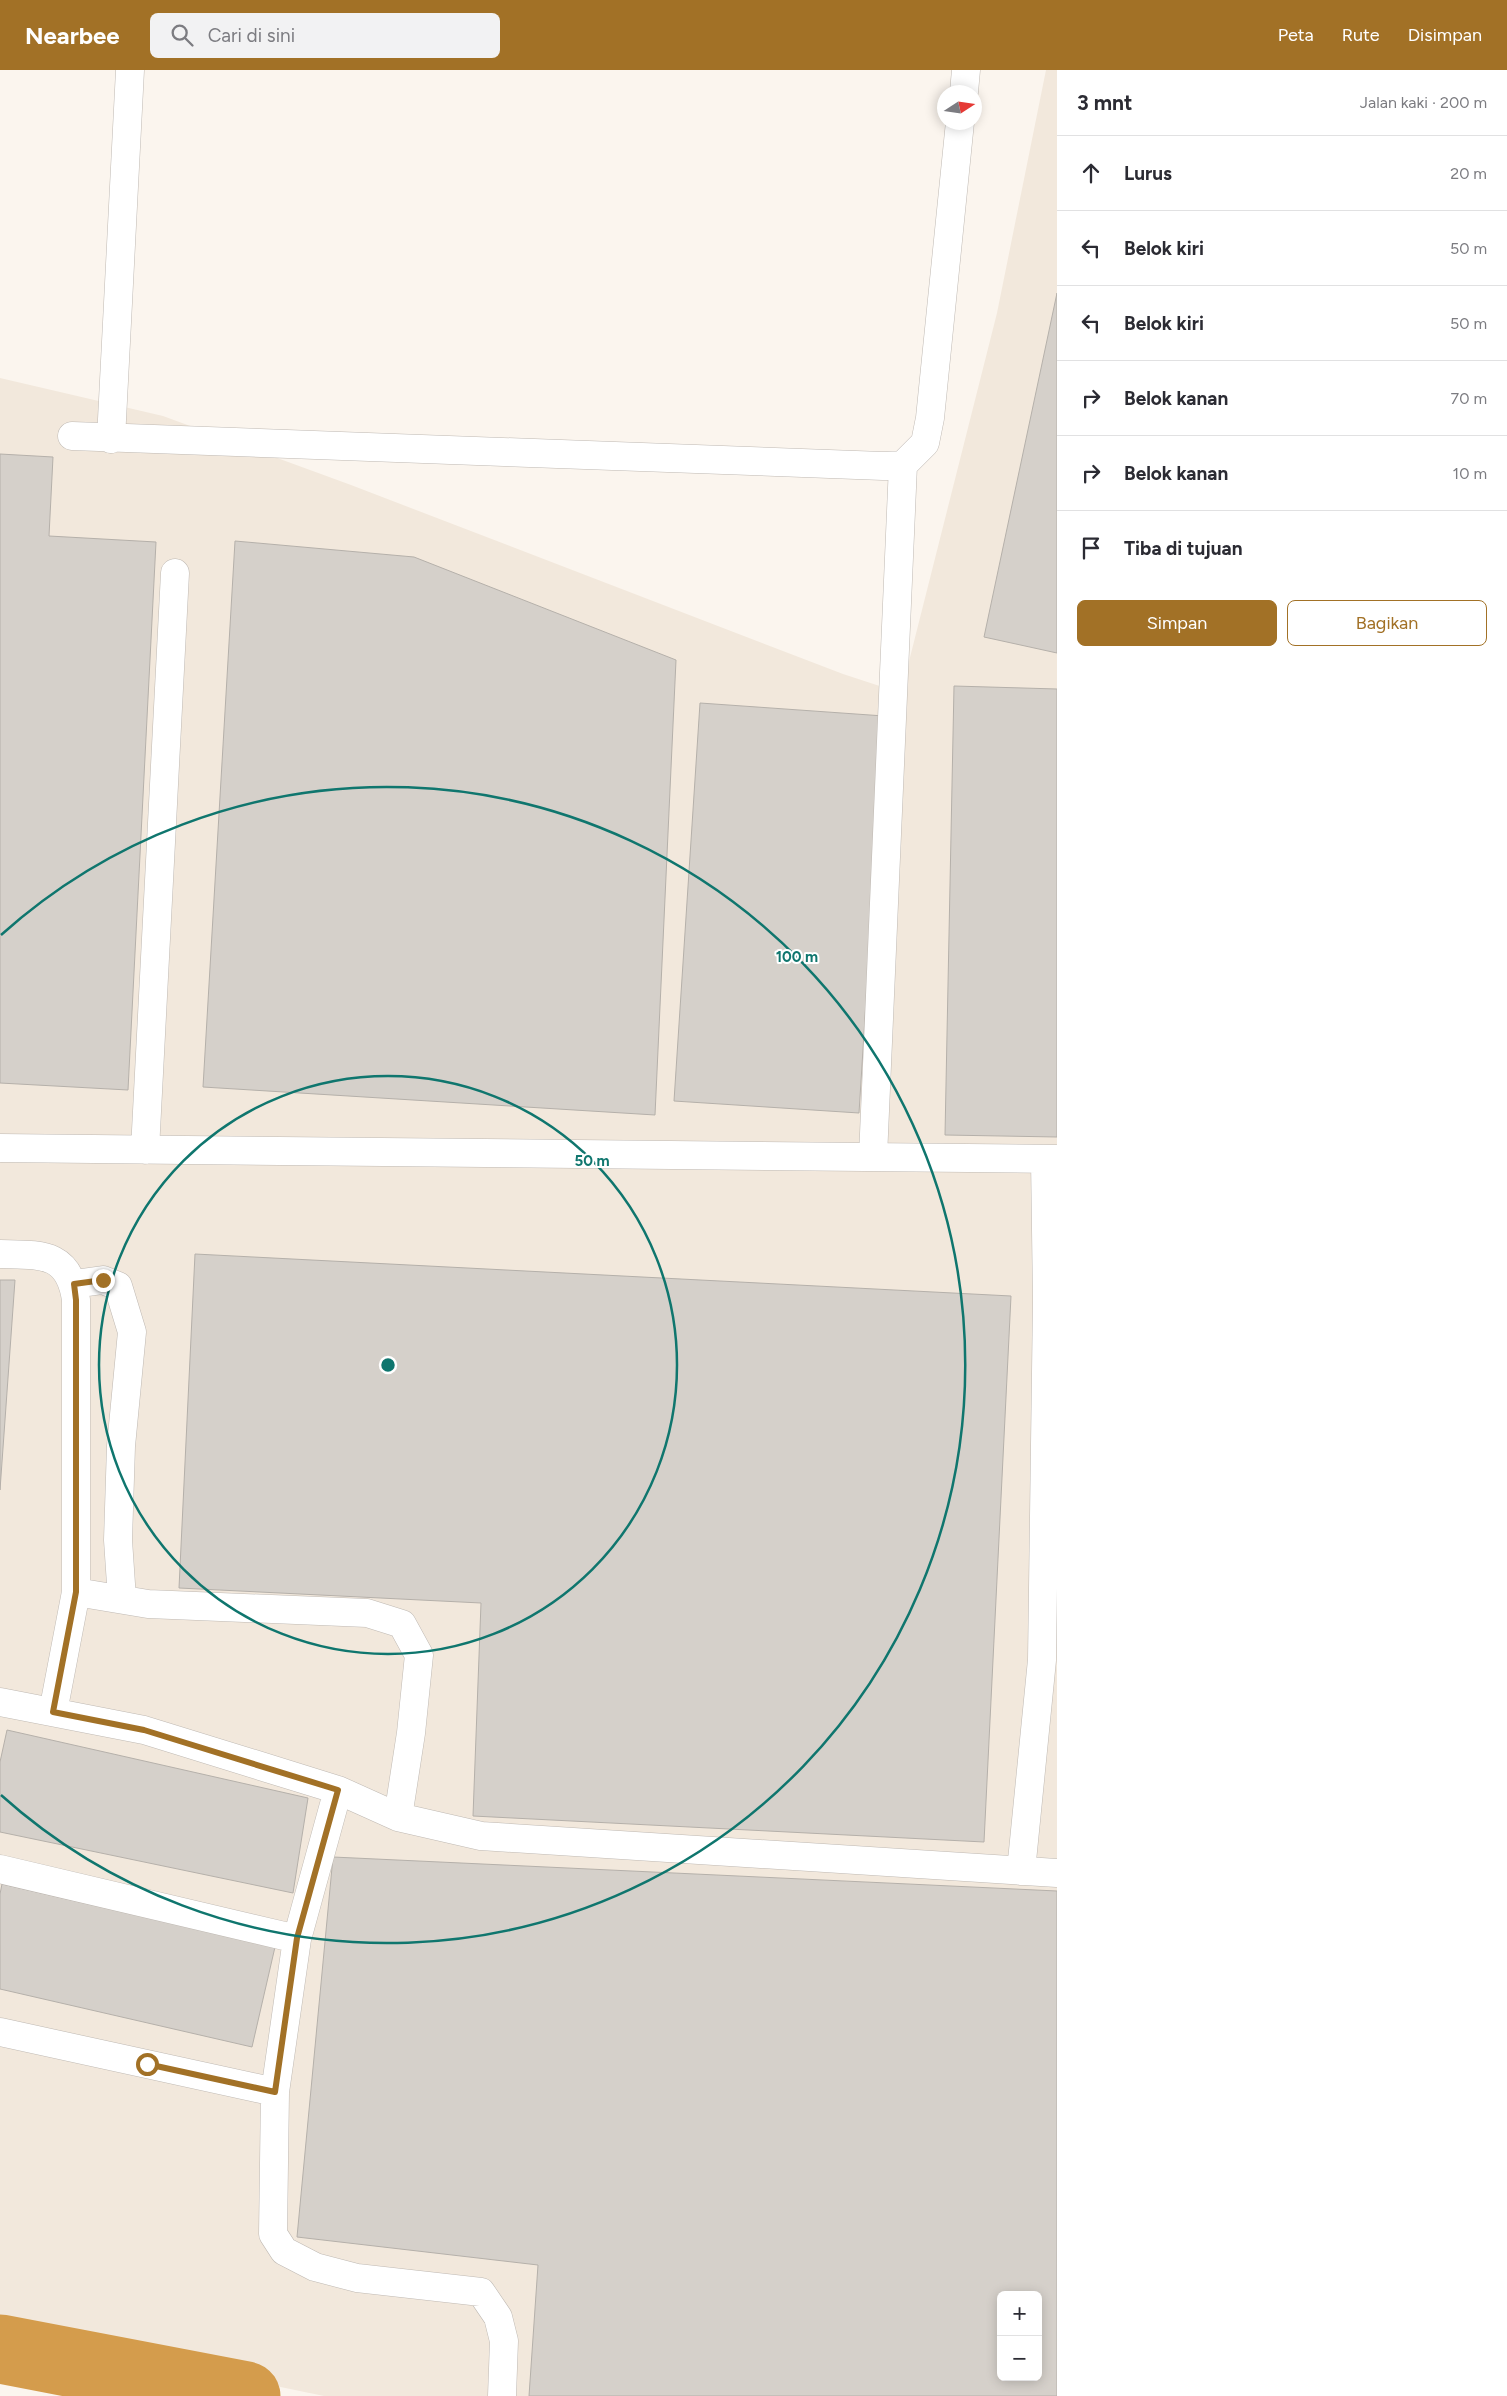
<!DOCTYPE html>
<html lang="id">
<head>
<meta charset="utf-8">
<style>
  :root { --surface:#fff; --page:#f2f2f3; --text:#2b2b33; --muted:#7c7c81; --line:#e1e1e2; --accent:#a27126 }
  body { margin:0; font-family:Figtree,sans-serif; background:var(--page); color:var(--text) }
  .controls { position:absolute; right:15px; bottom:15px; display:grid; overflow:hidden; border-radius:8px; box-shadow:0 2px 12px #0003 }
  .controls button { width:45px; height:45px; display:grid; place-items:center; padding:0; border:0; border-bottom:1px solid var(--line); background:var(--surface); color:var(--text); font:25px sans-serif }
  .compass { position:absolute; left:937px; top:15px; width:45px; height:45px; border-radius:50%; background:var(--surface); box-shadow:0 2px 12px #0003; rotate:78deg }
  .stop { position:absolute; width:15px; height:15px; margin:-11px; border:4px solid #a27126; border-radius:50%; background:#fff }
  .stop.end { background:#a27126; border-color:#fff; box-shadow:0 1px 5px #0008 }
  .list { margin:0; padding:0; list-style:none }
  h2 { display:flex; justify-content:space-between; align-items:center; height:65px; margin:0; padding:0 20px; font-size:21px }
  h2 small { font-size:16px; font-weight:400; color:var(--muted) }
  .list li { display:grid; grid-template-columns:32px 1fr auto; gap:15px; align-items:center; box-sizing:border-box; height:75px; padding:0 20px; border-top:1px solid var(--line) }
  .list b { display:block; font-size:19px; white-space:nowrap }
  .list em { font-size:16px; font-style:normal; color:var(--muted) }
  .actions { display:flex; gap:10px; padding:15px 20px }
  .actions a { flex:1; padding:11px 0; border:1px solid var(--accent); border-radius:8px; text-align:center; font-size:18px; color:var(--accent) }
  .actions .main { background:var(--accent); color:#fff }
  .icon { flex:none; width:28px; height:28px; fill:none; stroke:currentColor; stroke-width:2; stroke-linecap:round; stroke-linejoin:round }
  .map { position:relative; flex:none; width:1057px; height:2326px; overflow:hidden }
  header { display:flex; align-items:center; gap:30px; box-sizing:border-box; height:70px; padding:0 25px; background:var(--accent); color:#fff }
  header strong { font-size:24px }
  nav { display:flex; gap:28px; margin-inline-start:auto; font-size:18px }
  .search { width:350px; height:45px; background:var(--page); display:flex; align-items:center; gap:12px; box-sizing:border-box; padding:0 18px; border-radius:8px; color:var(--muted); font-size:19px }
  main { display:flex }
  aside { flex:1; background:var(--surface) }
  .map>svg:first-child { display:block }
</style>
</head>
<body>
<header>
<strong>Nearbee</strong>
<div class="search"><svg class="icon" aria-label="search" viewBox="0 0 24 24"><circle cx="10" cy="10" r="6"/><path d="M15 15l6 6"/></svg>Cari di sini</div>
<nav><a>Peta</a><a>Rute</a><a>Disimpan</a></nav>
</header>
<main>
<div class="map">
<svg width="1057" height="2326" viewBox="0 0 1057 2326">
  <rect width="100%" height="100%" fill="#fbf5ee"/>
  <path fill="#f2e8dc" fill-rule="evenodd" d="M1046 0H1057V2326H324L141 2288 0 2254V308L163 346 351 415 843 604 901 623 997 243ZM1001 2225H1038V2307H1001Z"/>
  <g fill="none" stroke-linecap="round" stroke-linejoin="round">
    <path stroke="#d49c4c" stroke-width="69" d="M0 2279 246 2326"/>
  </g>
  <path fill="#d5d0ca" stroke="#b5b0aa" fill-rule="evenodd" d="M1057 223V583L984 567Z
    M0 384 53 387 49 466 156 472 128 1020 0 1013Z
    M235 471 414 487 676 590 655 1045 203 1017Z
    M954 616 1057 619V1067L945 1065Z
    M700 633 884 646 859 1043 674 1031Z
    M195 1184 1011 1226 984 1772 473 1746 481 1533 179 1518Z
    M0 1210H15L0 1420Z
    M7 1660 308 1728 293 1823 0 1762V1692Z
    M333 1787 1057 1821V2326H529L538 2195 297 2167ZM1001 2225H1038V2307H1001Z
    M2 1814 275 1877 252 1977 0 1919V1824Z"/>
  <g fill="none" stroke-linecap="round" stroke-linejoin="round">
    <defs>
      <path id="minor" d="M964 22 966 0
        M72 366 883 396 903 395 925 373 930 348 960 52
        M111 369 130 0
        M0 1078 1057 1089
        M145 1080 175 503
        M873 1087 903 395
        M0 1184C40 1185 69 1181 76 1230V1522L53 1642
        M74 1214 103 1210 118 1216 132 1262 121 1376 118 1470 122 1529
        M76 1522 148 1534 367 1543 402 1554 419 1585 411 1663 398 1747
        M0 1632 144 1660 338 1720 398 1747 481 1766 1057 1803
        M338 1720 297 1869 275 2022 273 2164 284 2181 315 2197 357 2208 481 2222 498 2247 504 2271 502 2326
        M0 1799 297 1869
        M1021 1801 1042 1590 1047 1230 1045 1089
        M0 1962 275 2022"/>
    </defs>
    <use href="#minor" stroke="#bfb9b3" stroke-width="29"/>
    <use href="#minor" stroke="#fff" stroke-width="28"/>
  </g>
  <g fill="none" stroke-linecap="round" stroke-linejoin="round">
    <path stroke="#a27126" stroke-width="6" d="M103 1210 74 1214 76 1230V1522L53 1642 144 1660 338 1720 297 1868 275 2022 147 1994"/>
  </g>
  <g fill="none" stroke="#0f766e" stroke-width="2.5">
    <circle cx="388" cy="1295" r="289"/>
    <path d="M1 865A578 578 0 1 1 1 1725"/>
  </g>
  <circle cx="388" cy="1295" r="8" fill="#0f766e" stroke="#fff" stroke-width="2.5"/>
  <g font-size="15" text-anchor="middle" font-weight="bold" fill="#0f766e" stroke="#fff" stroke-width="4" stroke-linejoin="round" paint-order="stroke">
    <text x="797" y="892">100 m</text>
    <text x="592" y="1096">50 m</text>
  </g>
</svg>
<div class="controls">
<button>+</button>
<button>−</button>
</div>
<svg class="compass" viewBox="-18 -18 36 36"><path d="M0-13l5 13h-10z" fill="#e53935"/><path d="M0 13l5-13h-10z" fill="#7c7c81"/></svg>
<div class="stop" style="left:147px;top:1994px"></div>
<div class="stop end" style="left:103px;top:1210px"></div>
</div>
<aside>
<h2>3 mnt<small>Jalan kaki · 200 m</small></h2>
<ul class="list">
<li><svg class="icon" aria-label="ahead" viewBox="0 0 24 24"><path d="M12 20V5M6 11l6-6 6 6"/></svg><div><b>Lurus</b></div><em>20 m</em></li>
<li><svg class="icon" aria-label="left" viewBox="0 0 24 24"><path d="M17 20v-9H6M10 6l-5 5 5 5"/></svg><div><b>Belok kiri</b></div><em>50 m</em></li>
<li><svg class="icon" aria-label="left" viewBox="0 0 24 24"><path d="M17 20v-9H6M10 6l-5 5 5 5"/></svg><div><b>Belok kiri</b></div><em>50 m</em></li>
<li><svg class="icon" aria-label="right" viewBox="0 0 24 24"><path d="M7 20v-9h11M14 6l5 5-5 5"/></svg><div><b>Belok kanan</b></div><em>70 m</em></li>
<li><svg class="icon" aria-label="right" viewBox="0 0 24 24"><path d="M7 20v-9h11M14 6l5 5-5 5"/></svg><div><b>Belok kanan</b></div><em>10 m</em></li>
<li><svg class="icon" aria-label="arrive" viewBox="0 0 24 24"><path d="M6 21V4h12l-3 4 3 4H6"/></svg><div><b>Tiba di tujuan</b></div></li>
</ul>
<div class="actions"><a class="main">Simpan</a><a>Bagikan</a></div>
</aside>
</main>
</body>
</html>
